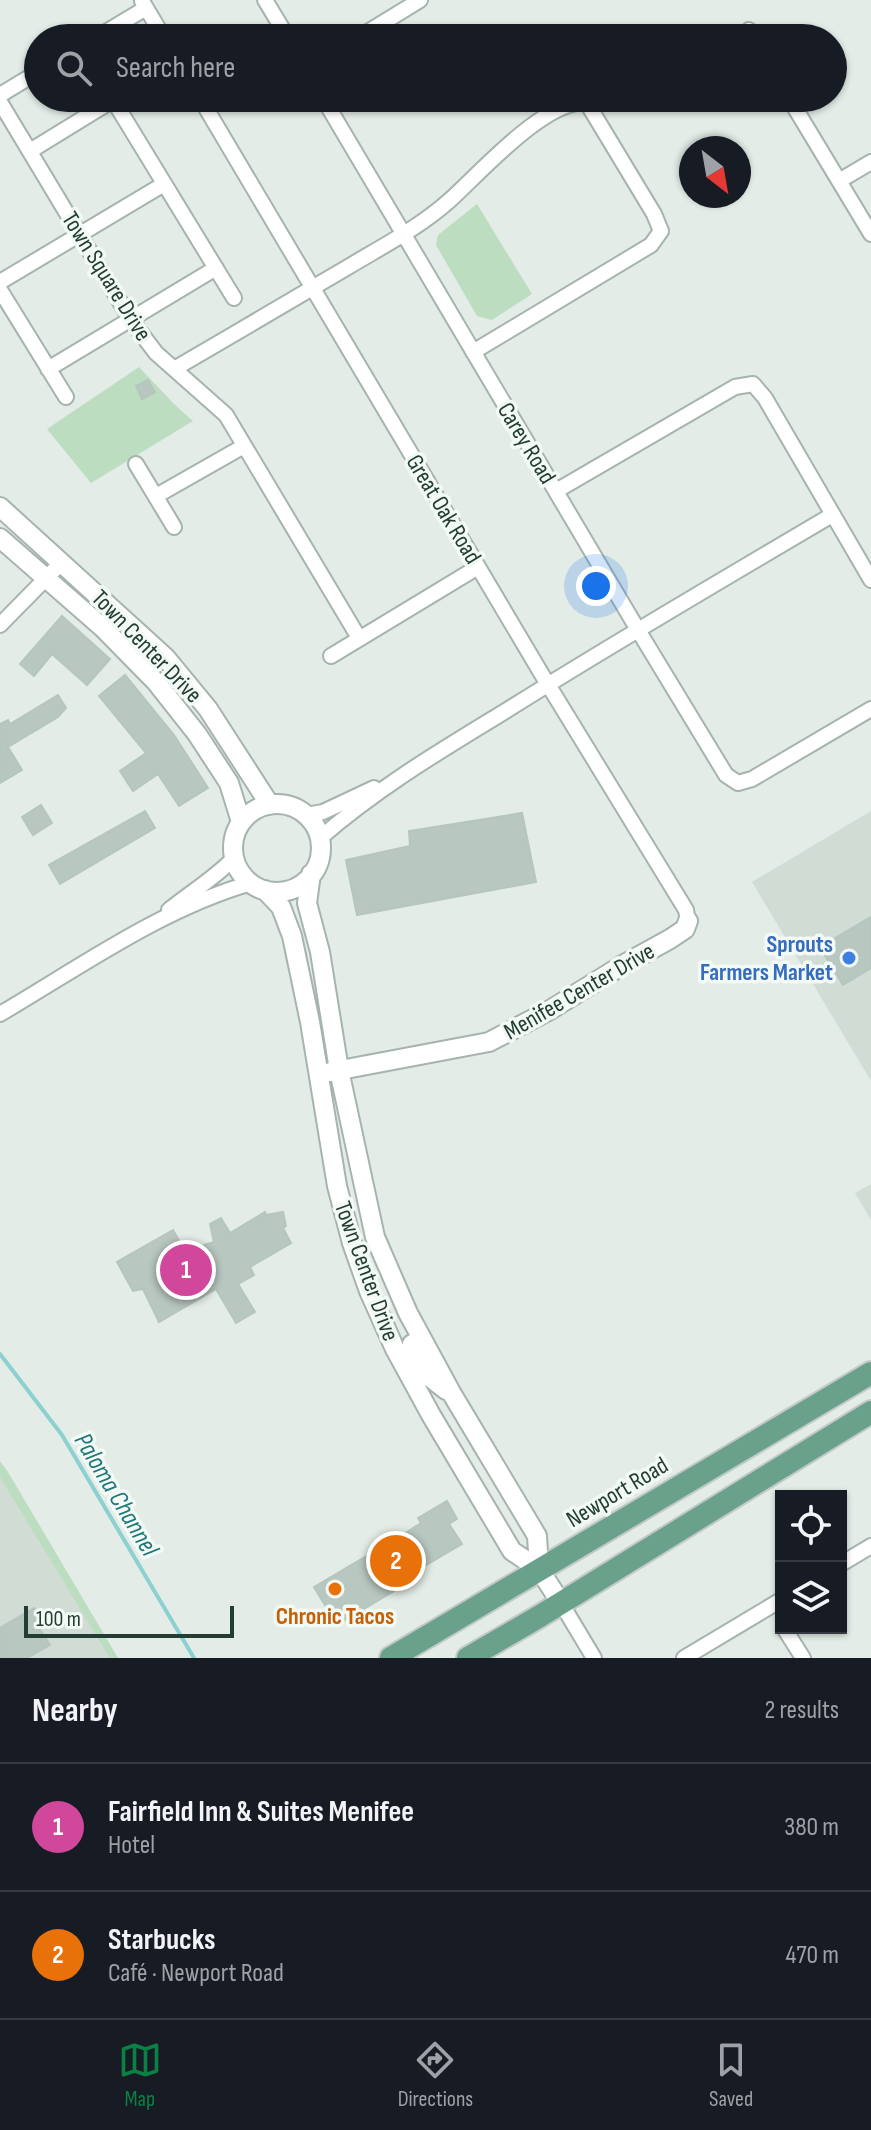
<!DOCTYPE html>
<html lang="en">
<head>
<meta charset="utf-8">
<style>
  :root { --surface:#171b24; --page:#242831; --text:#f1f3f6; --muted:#9ea1a6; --line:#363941; --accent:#0b8043 }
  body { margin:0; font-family:"Sofia Sans Condensed",sans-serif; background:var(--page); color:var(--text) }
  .controls { position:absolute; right:24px; bottom:24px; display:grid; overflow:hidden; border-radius:0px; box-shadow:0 2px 6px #0004 }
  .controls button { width:72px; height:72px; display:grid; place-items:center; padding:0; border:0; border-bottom:2px solid var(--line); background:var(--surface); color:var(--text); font:40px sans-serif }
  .compass { position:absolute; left:679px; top:136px; width:72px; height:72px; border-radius:50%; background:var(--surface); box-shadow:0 2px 6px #0004; rotate:149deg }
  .scale { position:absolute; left:24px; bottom:20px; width:210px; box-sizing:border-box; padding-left:8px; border:4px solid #233d32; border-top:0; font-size:22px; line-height:28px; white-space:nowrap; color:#233d32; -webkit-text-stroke:6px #f3f9f5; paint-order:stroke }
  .you { position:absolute; left:596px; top:586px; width:28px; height:28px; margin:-20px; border:6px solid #fff; border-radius:50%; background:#1a73e8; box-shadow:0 0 0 12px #1a73e833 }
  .badge { display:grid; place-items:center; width:52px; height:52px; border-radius:50%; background:var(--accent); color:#fff; font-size:26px; font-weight:700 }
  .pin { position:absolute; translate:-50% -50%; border:4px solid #fff; box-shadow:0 2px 8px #0006 }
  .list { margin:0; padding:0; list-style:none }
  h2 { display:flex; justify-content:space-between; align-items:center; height:104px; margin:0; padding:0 32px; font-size:34px }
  h2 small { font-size:26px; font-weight:400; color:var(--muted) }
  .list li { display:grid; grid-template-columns:52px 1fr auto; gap:24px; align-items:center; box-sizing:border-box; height:128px; padding:0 32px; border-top:2px solid var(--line) }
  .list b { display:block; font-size:30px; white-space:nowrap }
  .list p { margin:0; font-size:26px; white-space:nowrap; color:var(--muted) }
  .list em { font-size:26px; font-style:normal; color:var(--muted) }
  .icon { flex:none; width:44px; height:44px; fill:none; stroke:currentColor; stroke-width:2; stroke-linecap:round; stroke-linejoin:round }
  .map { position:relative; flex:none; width:871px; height:1658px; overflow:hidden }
  .search { position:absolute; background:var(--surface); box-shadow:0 2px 6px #0004; left:24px; right:24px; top:24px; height:88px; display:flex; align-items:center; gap:20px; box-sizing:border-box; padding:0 28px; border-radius:44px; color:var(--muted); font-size:30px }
  .sheet { height:360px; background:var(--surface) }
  nav { display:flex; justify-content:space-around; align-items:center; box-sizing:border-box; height:112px; border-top:2px solid var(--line); background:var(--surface); font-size:22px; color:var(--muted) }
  nav a { display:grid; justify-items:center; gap:4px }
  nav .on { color:var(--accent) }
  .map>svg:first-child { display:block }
</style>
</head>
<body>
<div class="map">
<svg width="871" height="1658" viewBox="0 0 871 1658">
  <rect width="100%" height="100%" fill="#e3ece7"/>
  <path fill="#d1dcd5" d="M871 811V1081L752 882Z
    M871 1184V1220L855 1193Z
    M0 1473 112 1658H0Z"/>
  <path fill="#bcddc0" d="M477 204 532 294 492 320 477 316 436 245 438 235Z
    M139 367 174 404 193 421 91 483 47 429Z
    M0 1461 8 1472 118 1658H110L0 1477Z"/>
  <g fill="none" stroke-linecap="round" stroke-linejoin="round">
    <path stroke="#8cd0d0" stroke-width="4" d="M0 1354 62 1435 194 1658"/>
  </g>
  <path fill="#b8c7bf" stroke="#b5c6bd" stroke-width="2" d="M148 380 155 392 142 399 136 386Z
    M62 616 110 659 87 685 52 654 34 676 20 664Z
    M125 675 174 735 208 788 179 806 158 774 133 791 120 771 146 753 99 696Z
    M58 695 66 708 58 717 8 747 22 770 0 783V724L8 720 10 724Z
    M41 805 52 823 33 835 22 817Z
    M145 811 155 828 60 884 49 865Z
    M522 813 536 882 357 915 346 860 410 846 409 831Z
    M871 917V968L843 985 820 947Z
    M265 1212 266 1215 283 1212 286 1226 283 1228 291 1243 250 1267 254 1275 238 1284 255 1312 236 1323 216 1289 159 1322 143 1289 133 1291 117 1262 173 1230 187 1254 204 1245 214 1242 210 1224 221 1218 230 1233Z
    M447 1501 457 1519 449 1524 462 1544 418 1570 421 1575 337 1625 314 1587 407 1532 421 1523 418 1518Z
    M34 1608 44 1625 39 1628 50 1645 27 1658H0V1628Z"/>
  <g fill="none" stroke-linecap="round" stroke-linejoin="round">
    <defs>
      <path id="minor" d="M265 0 288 38
        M142 1 164 38
        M749 30 754 38
        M96 38 146 8
        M358 38 420 0
        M0 95 38 72
        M112 98 234 298
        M200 98 541 673 686 910 688 921
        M323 98 638 630 726 775 738 783 752 779 871 709
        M789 98 871 234
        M0 102 131 320 156 353 226 415 359 638
        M30 151 113 100
        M839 181 871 162
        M0 282 164 184
        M0 290 66 397
        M48 369 216 268
        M174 369C232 335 291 301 348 267 383 246 420 227 450 200 479 174 547 97 587 103L654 214 661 231 651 245 473 352
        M136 464 174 527
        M556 491 735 387 753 384 765 398 871 580
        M156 496 244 446
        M0 625 62 562
        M331 656 478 567
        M306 815 323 812 374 788
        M319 839C376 789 440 751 504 712 612 644 722 580 832 515
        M169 910C191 892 215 878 234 858
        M0 1014C80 967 161 909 251 883
        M841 1564 871 1546
        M561 1603 594 1658
        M784 1628 803 1658
        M684 1658 781 1600"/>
      <path id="tertiary" d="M0 507 166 658 208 709 270 805
        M0 538 103 628 156 682 197 734 229 783 241 822
        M233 848a44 44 0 1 1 88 0a44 44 0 1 1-88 0Z
        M311 874 307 903 320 952 339 1070 375 1237 408 1313 452 1394 537 1536 539 1569
        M265 890 281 907 292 936 310 1022 337 1186 352 1243 369 1291 395 1349 431 1415 512 1551 539 1569 561 1603
        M330 1072 489 1042 550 1010 621 966 670 939 685 929 688 921
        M412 1344 427 1375 446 1390"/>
      <path id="primary" d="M391 1658 871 1373
        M468 1658 540 1616 871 1412"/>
    </defs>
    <use href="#minor" stroke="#a6b4ad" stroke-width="18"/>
    <use href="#tertiary" stroke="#a6b4ad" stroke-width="22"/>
    <use href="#primary" stroke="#c1c9c6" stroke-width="26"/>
    <use href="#minor" stroke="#fff" stroke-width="14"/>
    <use href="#tertiary" stroke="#fff" stroke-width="18"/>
    <use href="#primary" stroke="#69a18a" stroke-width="22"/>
  </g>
  <circle fill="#3f7fe0" stroke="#f3f9f5" stroke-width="3" cx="849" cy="958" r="8"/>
  <circle fill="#e8710a" stroke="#f3f9f5" stroke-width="3" cx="335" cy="1589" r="8"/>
  <g text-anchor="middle" stroke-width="7" stroke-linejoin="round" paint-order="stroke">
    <g font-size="24" fill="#233d32" stroke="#f3f9f5">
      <text transform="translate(107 276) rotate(58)" y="8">Town Square Drive</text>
      <text transform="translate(527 443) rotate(59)" y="8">Carey Road</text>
      <text transform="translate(444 509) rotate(59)" y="8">Great Oak Road</text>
      <text transform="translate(147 646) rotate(46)" y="8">Town Center Drive</text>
      <text transform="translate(579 991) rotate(-30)" y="8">Menifee Center Drive</text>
      <text transform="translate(367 1271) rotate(70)" y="8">Town Center Drive</text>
      <text transform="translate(617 1492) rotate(-31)" y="8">Newport Road</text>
    </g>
    <g font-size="24" font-weight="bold" fill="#366cbe" stroke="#f3f9f5" text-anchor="end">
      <text x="833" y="952">Sprouts<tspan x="833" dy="28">Farmers Market</tspan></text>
    </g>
    <g font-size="24" font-weight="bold" fill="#c56008" stroke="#f3f9f5">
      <text x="335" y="1624">Chronic Tacos</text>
    </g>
    <g font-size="26" font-style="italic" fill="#1e7778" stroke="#f3f9f5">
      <text transform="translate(117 1494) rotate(59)" y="9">Paloma Channel</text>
    </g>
  </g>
</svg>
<div class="controls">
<button><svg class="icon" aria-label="locate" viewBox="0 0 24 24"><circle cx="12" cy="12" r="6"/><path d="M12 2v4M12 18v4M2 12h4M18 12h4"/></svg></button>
<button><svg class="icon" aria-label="layers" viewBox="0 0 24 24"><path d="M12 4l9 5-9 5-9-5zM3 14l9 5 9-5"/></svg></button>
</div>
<svg class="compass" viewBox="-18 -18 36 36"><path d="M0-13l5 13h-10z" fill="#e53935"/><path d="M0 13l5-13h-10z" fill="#9ea1a6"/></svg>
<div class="scale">100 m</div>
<div class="you"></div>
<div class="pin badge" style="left:186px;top:1270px;background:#d1479c">1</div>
<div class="pin badge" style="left:396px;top:1561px;background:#e8710a">2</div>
<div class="search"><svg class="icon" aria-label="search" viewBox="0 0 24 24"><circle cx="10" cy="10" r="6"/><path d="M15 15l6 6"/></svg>Search here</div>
</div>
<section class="sheet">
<h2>Nearby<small>2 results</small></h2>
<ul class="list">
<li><span class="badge" style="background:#d1479c">1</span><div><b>Fairfield Inn &amp; Suites Menifee</b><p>Hotel</p></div><em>380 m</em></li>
<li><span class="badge" style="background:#e8710a">2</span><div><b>Starbucks</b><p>Café · Newport Road</p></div><em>470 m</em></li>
</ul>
</section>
<nav>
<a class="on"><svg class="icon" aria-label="map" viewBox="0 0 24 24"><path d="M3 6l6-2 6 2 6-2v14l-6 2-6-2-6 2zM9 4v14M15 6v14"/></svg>Map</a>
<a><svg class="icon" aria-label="directions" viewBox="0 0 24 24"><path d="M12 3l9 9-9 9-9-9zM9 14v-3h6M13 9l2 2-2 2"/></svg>Directions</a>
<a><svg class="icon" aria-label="saved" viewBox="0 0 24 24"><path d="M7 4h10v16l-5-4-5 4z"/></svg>Saved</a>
</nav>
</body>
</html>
